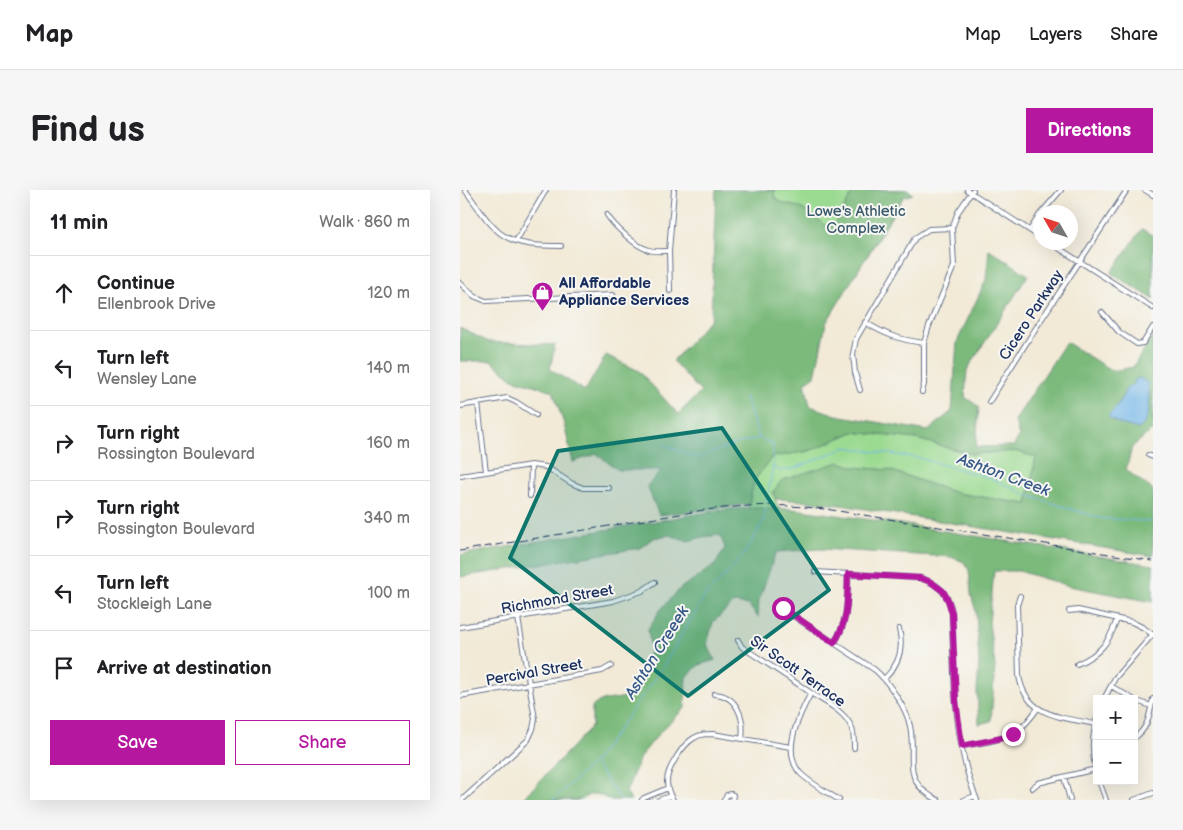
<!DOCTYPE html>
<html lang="en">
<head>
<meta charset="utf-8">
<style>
  :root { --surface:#fff; --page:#f6f6f6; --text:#202124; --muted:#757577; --line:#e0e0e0; --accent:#b5179e }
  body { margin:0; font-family:"Balsamiq Sans",sans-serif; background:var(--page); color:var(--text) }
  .controls { position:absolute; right:15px; bottom:15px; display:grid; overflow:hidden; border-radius:0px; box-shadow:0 5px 20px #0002 }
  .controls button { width:45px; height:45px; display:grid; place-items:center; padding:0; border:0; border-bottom:1px solid var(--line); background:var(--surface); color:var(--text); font:25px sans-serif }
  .compass { position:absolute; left:573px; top:15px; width:45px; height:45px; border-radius:50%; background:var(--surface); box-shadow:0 5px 20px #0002; rotate:309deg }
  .stop { position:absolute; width:15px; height:15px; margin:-11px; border:4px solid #b5179e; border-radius:50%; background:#fff }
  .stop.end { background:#b5179e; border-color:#fff; box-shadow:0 1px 5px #0008 }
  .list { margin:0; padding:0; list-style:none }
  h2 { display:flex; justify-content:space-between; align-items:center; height:65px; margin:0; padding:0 20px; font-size:21px }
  h2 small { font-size:16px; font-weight:400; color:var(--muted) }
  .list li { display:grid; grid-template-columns:32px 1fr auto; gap:15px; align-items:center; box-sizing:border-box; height:75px; padding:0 20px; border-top:1px solid var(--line) }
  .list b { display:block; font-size:19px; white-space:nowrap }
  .list p { margin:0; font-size:16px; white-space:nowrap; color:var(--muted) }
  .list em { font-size:16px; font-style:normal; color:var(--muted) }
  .actions { display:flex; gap:10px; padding:15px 20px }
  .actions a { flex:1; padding:11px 0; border:1px solid var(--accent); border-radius:0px; text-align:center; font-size:18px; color:var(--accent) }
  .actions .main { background:var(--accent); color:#fff }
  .icon { flex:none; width:28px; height:28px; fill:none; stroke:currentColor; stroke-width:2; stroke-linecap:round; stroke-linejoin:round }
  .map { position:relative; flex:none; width:693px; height:610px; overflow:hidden; border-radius:0px }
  header { display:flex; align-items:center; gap:30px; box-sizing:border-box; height:70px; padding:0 25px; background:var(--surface); border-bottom:1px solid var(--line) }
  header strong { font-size:24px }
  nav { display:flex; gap:28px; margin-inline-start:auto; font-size:18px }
  .intro { display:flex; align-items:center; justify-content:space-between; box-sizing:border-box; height:120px; padding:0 30px }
  h1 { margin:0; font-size:35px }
  .button { padding:12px 22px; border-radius:0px; background:var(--accent); color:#fff; font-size:18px; font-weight:700 }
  main { display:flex; gap:30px; padding:0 30px }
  aside { flex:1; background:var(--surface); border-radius:0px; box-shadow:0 5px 20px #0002 }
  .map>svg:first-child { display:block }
</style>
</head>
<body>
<header>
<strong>Map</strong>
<nav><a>Map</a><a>Layers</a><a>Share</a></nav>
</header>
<div class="intro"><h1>Find us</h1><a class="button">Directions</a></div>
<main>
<aside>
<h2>11 min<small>Walk · 860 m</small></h2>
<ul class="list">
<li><svg class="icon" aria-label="ahead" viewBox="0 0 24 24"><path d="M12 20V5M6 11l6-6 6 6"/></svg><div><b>Continue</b><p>Ellenbrook Drive</p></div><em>120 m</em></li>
<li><svg class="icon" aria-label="left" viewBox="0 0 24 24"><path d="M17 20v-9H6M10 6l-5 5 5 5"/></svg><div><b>Turn left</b><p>Wensley Lane</p></div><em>140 m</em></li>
<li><svg class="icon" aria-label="right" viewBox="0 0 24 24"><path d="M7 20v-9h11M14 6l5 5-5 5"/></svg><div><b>Turn right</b><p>Rossington Boulevard</p></div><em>160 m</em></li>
<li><svg class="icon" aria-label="right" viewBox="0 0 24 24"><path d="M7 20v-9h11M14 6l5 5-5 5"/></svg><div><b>Turn right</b><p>Rossington Boulevard</p></div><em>340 m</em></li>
<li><svg class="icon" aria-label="left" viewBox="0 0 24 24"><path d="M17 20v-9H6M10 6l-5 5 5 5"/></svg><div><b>Turn left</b><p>Stockleigh Lane</p></div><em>100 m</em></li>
<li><svg class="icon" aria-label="arrive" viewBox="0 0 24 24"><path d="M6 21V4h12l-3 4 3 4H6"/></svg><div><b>Arrive at destination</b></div></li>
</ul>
<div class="actions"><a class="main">Save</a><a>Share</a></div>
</aside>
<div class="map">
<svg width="693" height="610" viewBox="0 0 693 610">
  <rect width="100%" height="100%" fill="#f6f6f2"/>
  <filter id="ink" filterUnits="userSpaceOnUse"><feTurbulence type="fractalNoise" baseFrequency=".02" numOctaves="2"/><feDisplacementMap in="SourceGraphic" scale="10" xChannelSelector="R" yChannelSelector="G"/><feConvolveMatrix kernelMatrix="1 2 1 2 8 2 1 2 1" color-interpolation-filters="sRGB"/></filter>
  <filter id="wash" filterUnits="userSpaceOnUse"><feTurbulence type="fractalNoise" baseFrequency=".0096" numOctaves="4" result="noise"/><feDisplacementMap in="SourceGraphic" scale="20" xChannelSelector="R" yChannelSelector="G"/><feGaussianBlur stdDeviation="1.12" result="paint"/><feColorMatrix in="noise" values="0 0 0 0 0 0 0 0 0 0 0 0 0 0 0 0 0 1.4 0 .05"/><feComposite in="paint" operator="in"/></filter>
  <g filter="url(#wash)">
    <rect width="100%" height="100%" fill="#f2ead7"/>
    <path fill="#9bda91" stroke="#5b8478" d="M308 0H448L453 4 444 6 405 70 305 5Z
      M393 242 457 249 511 264 554 261 576 267 567 314 496 303 429 280 394 277 379 272 313 302 322 328 283 386 138 594 126 607 122 610H74L180 504 253 388 285 330 294 291 312 267 349 261Z"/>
    <path fill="#7cba7b" stroke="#4c746c" d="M256 0H315L314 4 316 9 320 12 339 17 357 28 364 35 370 37 374 35 394 0H448L453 4 443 7 366 133 355 186 345 193 350 216 376 225 468 241 492 221 497 152 526 90 529 59 568 85 507 180 505 207 519 217 516 257 554 256 559 246 555 230 606 152 652 181 673 177 693 146V241H691L672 257 666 280 693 300V366L381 315 333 310 316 309 313 302 322 290 379 272 394 277 429 280 496 303 567 314 576 267 554 261 511 264 457 249 393 242 349 261 312 267 294 291 289 314 199 325 187 296 202 280H158L137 264 113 272 104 234 93 201 53 189 31 171H0V138L29 152 95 155 90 179 125 201 146 165 179 181 218 224 241 202 213 171 251 128Z
      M682 39 693 46V109L651 83Z
      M299 318 333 319 441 334 693 375V412L609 396 559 381H534L529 433 535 476 531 531 519 534 517 502 519 472 516 422 511 404 509 380 504 372 491 367 361 359 316 362 299 410 298 427 288 415 274 413 253 432 247 454 255 470 239 475 226 487 225 518 201 541 180 567 166 602 171 610H150L138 604 123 606 118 610H62L132 536V517L140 511 161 508 174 501 191 460 188 439 201 419 222 397 255 375 265 358 260 345 243 347 228 351 209 345 193 348 180 358 0 387V365L237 324 271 319Z"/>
    <path fill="#72b6e8" stroke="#4672a3" d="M680 188 688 193C689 205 691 219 686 230 685 234 681 237 678 239 668 235 656 235 648 226L656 218 667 198 674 194 676 189Z"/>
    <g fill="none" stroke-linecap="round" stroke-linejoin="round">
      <path stroke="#72b6e8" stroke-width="1" d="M285 206 299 248 313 254V277L306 313
        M203 254 236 268 275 254 299 248
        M313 277 320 281 333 279 387 257 403 260 459 268 533 289 569 306 640 328 693 332
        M135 574 161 610
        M93 610 134 572 156 543 206 472 244 407 283 366 303 332 306 318"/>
    </g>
  </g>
  <g filter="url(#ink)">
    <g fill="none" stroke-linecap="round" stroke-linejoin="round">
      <defs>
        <path id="street" d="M5 0C16 14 26 32 40 43 57 56 81 56 101 56
          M507 0 580 47
          M685 0 693 5
          M582 22 601 0
          M147 25C154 36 176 57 189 60 195 62 203 61 209 61
          M570 40 580 24
          M56 51 86 0
          M589 52 693 118
          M0 93 14 106 26 111 153 105
          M210 101 209 61 214 0
          M642 122 659 142 677 154 683 153 693 137
          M405 132C425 145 441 150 464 153
          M400 200 395 183 393 164 396 149 455 48 469 39 492 38
          M462 202 464 194V153L469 136 494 76 492 38 498 22 513 0
          M529 212 581 130 667 0
          M18 213 26 282
          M0 216 47 208 56 212 76 225
          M688 265 693 267
          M0 286 71 275 86 277 111 293 123 298H149
          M70 306 71 275
          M355 382 460 388C478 393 489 404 492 423 494 482 493 554 517 610
          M560 406 557 415 559 486C566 527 602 527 635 534
          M319 411 323 418 332 425 415 480C428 491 447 519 450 536 457 567 439 591 478 610
          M609 421 618 420 672 432 684 438 693 445
          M0 437 153 411 182 401 195 392
          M278 450 282 457C305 472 328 487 351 503 363 511 380 519 388 531 394 539 394 549 394 558
          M374 453C389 431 387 409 388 384
          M617 474C640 464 649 453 657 429
          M425 488C439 474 444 459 439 439
          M651 496 673 509
          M351 503C339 525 321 561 340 583 350 593 367 602 379 610
          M254 504C277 505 285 528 282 549
          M0 506 142 481 151 476
          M644 509 655 488 693 444
          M674 510 691 516
          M637 528C632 546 631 565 637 583
          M674 548C689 538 689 525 693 509
          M502 556C521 553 544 551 559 539 567 534 572 526 578 518
          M604 587 610 610
          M639 591 646 610
          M572 598 578 593 636 579
          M2 610 68 550 73 539 75 529 58 428
          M182 610 184 608 208 598
          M199 610 210 606
          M213 610C209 604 207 598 207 591 207 579 223 554 234 548 240 544 246 544 253 544L331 557
          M264 610 267 605 271 604 273 605 272 610
          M504 610 515 606
          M674 610 693 603"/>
      </defs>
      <use href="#street" stroke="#667088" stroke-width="6"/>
      <use href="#street" stroke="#fff" stroke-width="4"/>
      <path stroke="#1b2f5e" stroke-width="1" stroke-dasharray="8 4" stroke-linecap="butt" d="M0 361 244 320C273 317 301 314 330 316 344 317 358 318 372 320L693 371"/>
    </g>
  </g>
  <g fill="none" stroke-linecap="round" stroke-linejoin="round" filter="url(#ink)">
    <path stroke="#b5179e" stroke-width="6" d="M323 418 374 453C389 431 387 409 388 384L460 388 471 392 483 401 488 410 492 423 496 511 502 556 542 548 553 544"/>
  </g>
  <path fill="#0f766e" fill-opacity="0.2" stroke="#0f766e" stroke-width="4" stroke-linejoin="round" d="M262 238 369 400 228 506 50 368 98 261Z"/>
  <defs>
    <symbol id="shop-pin" viewBox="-11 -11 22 30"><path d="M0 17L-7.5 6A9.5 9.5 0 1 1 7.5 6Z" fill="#b5179e" stroke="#f6f6f2"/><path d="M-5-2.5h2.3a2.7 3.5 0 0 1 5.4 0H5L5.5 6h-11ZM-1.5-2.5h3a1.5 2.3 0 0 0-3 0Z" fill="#fff"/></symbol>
  </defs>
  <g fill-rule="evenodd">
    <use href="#shop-pin" x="70" y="90" width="25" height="34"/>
  </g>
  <g text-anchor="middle" stroke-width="4" stroke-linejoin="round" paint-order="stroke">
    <g font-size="15" fill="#3b5a6b" stroke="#f6f6f2">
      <text x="396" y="26">Lowe's Athletic<tspan x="396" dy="17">Complex</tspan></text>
    </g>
    <g font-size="15" font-weight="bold" fill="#1b2f5e" stroke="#f6f6f2" text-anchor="start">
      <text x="99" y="98">All Affordable<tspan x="99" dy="17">Appliance Services</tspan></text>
    </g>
    <g font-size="15" fill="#1b2f5e" stroke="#f6f6f2">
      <text transform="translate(571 125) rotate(-57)" y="5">Cicero Parkway</text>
      <text transform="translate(97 409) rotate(-10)" y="5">Richmond Street</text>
      <text transform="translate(338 481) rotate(35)" y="5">Sir Scott Terrace</text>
      <text transform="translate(74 482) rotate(-10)" y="5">Percival Street</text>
    </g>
    <g font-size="16" font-style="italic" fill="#355887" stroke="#f6f6f2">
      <text transform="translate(544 284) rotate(20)" y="6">Ashton Creek</text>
      <text transform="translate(196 462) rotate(-58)" y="6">Ashton Creeek</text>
    </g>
  </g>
</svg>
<div class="controls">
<button>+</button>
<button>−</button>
</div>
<svg class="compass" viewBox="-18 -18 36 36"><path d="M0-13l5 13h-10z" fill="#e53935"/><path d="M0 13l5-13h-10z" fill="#757577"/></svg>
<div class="stop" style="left:323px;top:418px"></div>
<div class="stop end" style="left:553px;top:544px"></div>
</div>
</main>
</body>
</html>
